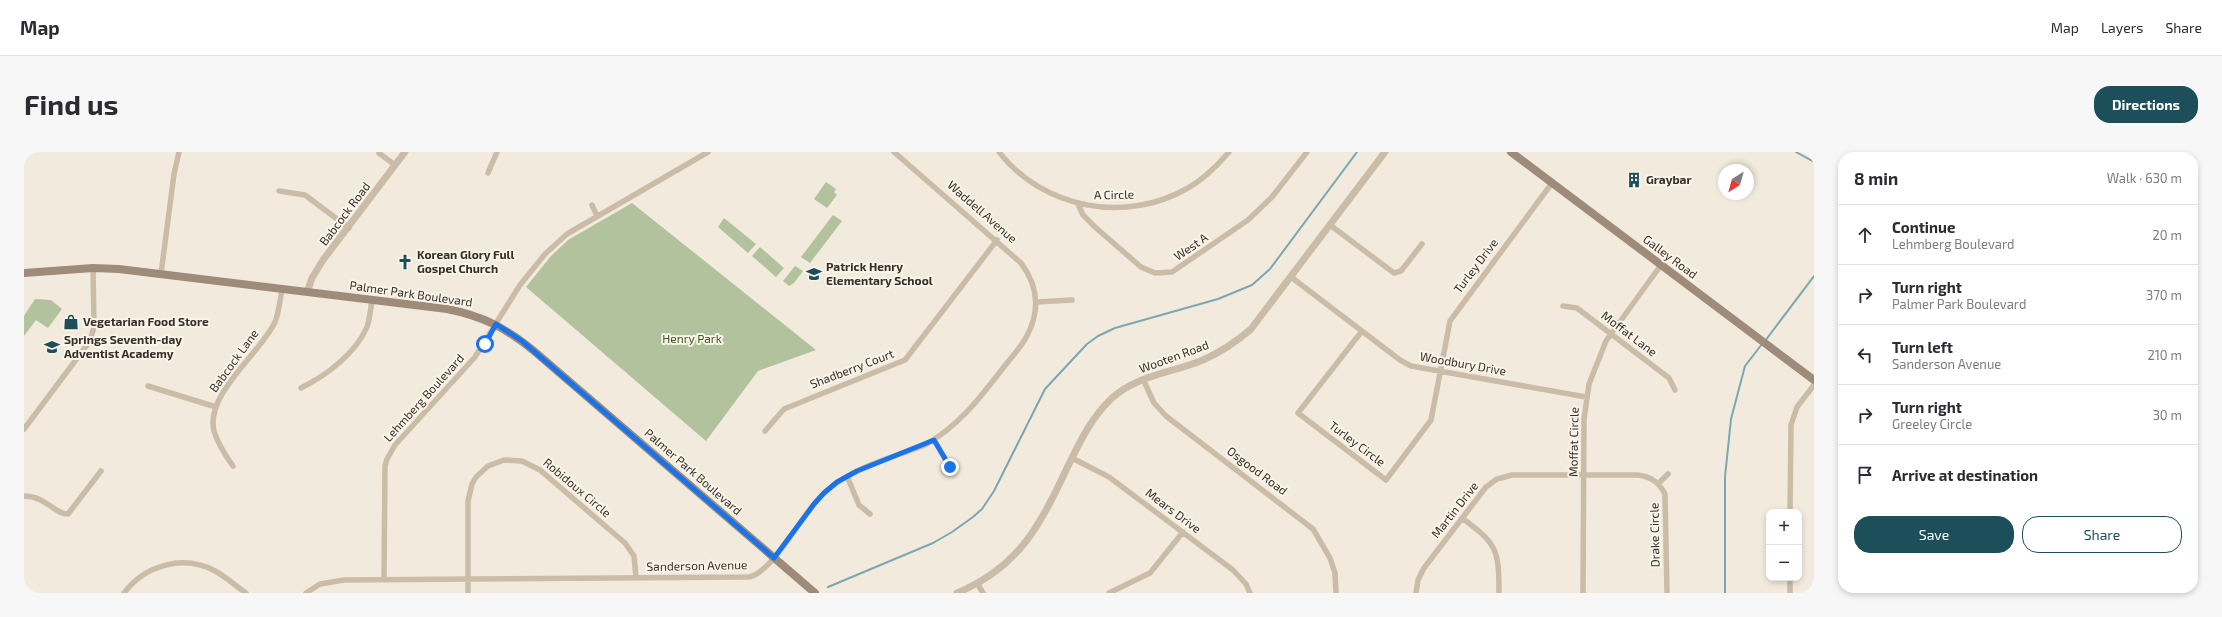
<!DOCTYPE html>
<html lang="en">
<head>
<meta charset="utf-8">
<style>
  :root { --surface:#fff; --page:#f7f7f7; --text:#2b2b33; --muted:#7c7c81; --line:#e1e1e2; --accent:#1d4f5a }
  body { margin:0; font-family:"Exo 2",sans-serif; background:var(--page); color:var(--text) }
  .controls { position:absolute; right:12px; bottom:12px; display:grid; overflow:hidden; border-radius:8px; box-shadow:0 2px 6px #0003 }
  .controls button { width:36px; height:36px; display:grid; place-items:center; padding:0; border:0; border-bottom:1px solid var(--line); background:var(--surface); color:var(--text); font:20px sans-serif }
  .compass { position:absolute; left:1694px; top:12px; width:36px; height:36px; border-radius:50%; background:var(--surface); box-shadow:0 2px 6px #0003; rotate:217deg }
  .stop { position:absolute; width:12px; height:12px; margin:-9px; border:3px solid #1a73e8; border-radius:50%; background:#fff }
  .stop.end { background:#1a73e8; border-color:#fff; box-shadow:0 1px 4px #0008 }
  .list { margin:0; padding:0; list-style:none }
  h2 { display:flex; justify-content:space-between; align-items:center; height:52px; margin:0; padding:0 16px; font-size:17px }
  h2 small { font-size:13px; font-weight:400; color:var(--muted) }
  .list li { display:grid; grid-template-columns:26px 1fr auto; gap:12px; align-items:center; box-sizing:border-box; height:60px; padding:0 16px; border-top:1px solid var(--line) }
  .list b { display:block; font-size:15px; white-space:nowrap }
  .list p { margin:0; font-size:13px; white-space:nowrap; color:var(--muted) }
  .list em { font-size:13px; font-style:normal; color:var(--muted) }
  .actions { display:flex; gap:8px; padding:12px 16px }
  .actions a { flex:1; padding:9px 0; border:1px solid var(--accent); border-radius:16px; text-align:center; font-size:14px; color:var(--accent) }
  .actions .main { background:var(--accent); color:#fff }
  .icon { flex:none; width:22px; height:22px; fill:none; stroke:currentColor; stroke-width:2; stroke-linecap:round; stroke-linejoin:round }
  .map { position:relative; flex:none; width:1790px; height:441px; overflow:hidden; border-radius:16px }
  header { display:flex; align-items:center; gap:24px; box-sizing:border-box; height:56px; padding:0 20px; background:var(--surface); border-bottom:1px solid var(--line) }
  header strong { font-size:19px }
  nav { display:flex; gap:22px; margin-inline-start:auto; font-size:14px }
  .intro { display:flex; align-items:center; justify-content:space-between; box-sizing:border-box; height:96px; padding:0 24px }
  h1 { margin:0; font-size:28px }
  .button { padding:10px 18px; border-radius:16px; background:var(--accent); color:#fff; font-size:14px; font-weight:700 }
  main { display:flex; gap:24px; padding:0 24px }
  aside { flex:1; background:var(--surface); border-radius:16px; box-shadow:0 2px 6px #0003 }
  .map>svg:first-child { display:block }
</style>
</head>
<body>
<header>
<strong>Map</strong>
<nav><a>Map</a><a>Layers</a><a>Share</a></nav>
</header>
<div class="intro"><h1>Find us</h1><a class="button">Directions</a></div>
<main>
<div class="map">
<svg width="1790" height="441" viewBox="0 0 1790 441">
  <rect width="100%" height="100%" fill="#f2ebdd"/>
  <path fill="#b1c29c" d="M802 30 812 37 810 40 813 43 803 56 790 47Z
    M608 51 792 198 734 219 682 289 502 135 527 104 544 88Z
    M809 63 818 69 786 111 777 105Z
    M700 66 732 92 724 101 694 75Z
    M736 95 760 116 752 125 728 104Z
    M771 114 779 119 770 131 765 134 759 129Z
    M11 147 27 148 38 157 24 176 12 168 0 184V164Z"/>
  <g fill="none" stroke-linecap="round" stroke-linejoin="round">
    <path stroke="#7ba8b0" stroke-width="2" d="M1772 0 1790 10
      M1741 189 1790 124
      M804 435 909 391 928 380 949 365 958 357 970 339 1021 237 1063 192 1074 184 1091 176 1194 147 1228 133 1246 117 1333 0
      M1701 441V325L1707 267 1721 214 1738 192"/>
    <path stroke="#cbbca8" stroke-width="5.5" d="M975 0C1019 57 1102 72 1164 36 1180 27 1193 14 1205 0
      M355 1 371 13
      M464 21 473 0
      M255 39 281 43 325 76
      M1054 52 1059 63 1071 75 1117 115 1131 121 1148 120 1224 68 1248 45 1283 0
      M568 53 573 64
      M1306 73 1370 121 1377 119 1398 92
      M137 122 150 22 155 0
      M1267 125 1376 208 1387 214 1562 245
      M1012 150 1048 148
      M1539 154 1553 156 1645 226 1651 238
      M1338 179 1274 261 1362 328 1407 268 1426 169 1528 31
      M1119 227 1130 251 1142 264 1289 377 1306 406 1311 421 1312 441
      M124 234 192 255
      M277 236C303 223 331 202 343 175 346 166 347 156 348 147
      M0 277 66 189 70 175 69 116
      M741 279 760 257 881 208 973 88
      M910 288 926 315
      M1048 306 1085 325 1209 418 1222 432 1226 441
      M209 314C201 303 194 292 190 279 181 242 236 202 251 170 255 160 256 148 258 137
      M823 324 835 353 846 362
      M1634 332 1644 322
      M0 344C22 344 30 362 44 362L77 319
      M1766 360 1767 273 1773 255 1790 233
      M1438 366C1473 392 1475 397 1475 441
      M360 427 361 314 363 307 371 293 451 205 496 133 521 102 543 82 684 0
      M953 431 959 441
      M100 441C121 413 160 402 191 419 202 425 212 434 222 441
      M282 441 296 432 320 428 725 425C750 420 780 358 801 340 828 316 866 306 899 294 934 275 956 246 979 216 992 200 1006 185 1010 165 1015 144 1009 127 997 111L870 0
      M444 441V349L448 332 452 325 464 314 480 308 498 309 516 318 601 391 610 404 612 425
      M1085 441 1126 421 1159 380
      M1392 441 1394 428 1400 416 1462 335 1473 327 1488 323H1614C1627 325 1635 330 1641 342L1643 441
      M1559 441 1560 267 1565 232 1582 189 1637 113
      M1766 441V426"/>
    <path stroke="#cbbca8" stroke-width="7" d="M283 140 288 126 299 108 381 0
      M933 441C993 416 1016 375 1042 318 1055 292 1066 267 1087 247 1113 223 1148 221 1179 208 1197 200 1212 190 1227 177L1361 0"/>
    <path stroke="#9f8b7a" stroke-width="8" d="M1487 0 1790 228
      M0 121 69 116 95 117 423 157C459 164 482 176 510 199L791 441"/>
  </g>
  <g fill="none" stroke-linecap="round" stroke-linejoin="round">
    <path stroke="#1a73e8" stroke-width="5" d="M461 192 472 172 498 189 750 406 790 352 800 341 813 330 833 319 910 288 926 315"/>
  </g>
  <defs>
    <symbol id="building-bare" viewBox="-9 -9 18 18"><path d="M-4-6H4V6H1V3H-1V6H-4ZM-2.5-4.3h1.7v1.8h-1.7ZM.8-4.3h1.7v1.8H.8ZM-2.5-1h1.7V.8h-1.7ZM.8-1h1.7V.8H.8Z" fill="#1d4f5a" stroke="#faf4e9" stroke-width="2.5" paint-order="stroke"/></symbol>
    <symbol id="church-bare" viewBox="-9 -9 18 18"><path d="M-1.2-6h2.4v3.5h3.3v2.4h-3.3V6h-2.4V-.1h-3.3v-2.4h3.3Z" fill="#1d4f5a" stroke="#faf4e9" stroke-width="2.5" paint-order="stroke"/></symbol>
    <symbol id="school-bare" viewBox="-9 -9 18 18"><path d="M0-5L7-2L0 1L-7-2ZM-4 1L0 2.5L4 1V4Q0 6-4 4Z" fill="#1d4f5a" stroke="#faf4e9" stroke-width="2.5" paint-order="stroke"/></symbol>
    <symbol id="shop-bare" viewBox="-9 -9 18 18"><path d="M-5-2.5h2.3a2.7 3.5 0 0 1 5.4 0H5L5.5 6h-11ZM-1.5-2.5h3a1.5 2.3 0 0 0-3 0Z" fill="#1d4f5a" stroke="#faf4e9" stroke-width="2.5" paint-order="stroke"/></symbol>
  </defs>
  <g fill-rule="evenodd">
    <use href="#building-bare" x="1599" y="17" width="22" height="22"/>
    <use href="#church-bare" x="370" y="99" width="22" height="22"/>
    <use href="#school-bare" x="779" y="111" width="22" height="22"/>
    <use href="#shop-bare" x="36" y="159" width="22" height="22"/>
    <use href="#school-bare" x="17" y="184" width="22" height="22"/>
  </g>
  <g text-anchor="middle" stroke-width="4" stroke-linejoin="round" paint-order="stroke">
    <g font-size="12" font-weight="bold" fill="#382f29" stroke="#faf4e9" text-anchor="start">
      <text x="1622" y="32">Graybar</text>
      <text x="393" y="107">Korean Glory Full<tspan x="393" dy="14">Gospel Church</tspan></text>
      <text x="802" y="119">Patrick Henry<tspan x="802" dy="14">Elementary School</tspan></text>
      <text x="59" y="174">Vegetarian Food Store</text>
      <text x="40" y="192">Springs Seventh-day<tspan x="40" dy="14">Adventist Academy</tspan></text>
    </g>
    <g font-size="12" fill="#382f29" stroke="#faf4e9">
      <text transform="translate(1090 43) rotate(-1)" y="4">A Circle</text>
      <text transform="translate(958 60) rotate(41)" y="4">Waddell Avenue</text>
      <text transform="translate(321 62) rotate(-53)" y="4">Babcock Road</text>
      <text transform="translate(1167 95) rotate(-34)" y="4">West A</text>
      <text transform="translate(1646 105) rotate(37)" y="4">Galley Road</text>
      <text transform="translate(1452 114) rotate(-53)" y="4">Turley Drive</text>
      <text transform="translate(387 142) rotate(8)" y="4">Palmer Park Boulevard</text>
      <text transform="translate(1605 182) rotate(37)" y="4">Moffat Lane</text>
      <text transform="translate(1150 205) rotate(-20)" y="4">Wooten Road</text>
      <text transform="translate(210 209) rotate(-54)" y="4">Babcock Lane</text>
      <text transform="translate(1439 212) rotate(10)" y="4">Woodbury Drive</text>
      <text transform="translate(828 217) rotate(-21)" y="4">Shadberry Court</text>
      <text transform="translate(400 246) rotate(-48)" y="4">Lehmberg Boulevard</text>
      <text transform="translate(1550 290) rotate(-89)" y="4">Moffat Circle</text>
      <text transform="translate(1333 292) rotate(37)" y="4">Turley Circle</text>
      <text transform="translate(1233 319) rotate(37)" y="4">Osgood Road</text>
      <text transform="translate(669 320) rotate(41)" y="4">Palmer Park Boulevard</text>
      <text transform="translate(553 336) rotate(40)" y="4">Robidoux Circle</text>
      <text transform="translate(1431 358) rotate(-52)" y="4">Martin Drive</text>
      <text transform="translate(1149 359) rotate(37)" y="4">Mears Drive</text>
      <text transform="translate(1631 383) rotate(-91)" y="4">Drake Circle</text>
      <text transform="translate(673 414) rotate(-1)" y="4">Sanderson Avenue</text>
    </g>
    <g font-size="12" fill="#42562c" stroke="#faf4e9">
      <text x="668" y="191">Henry Park</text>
    </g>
  </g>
</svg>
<div class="controls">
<button>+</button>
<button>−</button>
</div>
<svg class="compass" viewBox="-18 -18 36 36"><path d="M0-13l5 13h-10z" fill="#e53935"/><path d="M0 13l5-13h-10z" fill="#7c7c81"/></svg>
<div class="stop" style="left:461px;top:192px"></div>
<div class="stop end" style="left:926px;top:315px"></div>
</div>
<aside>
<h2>8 min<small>Walk · 630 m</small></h2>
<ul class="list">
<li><svg class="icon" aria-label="ahead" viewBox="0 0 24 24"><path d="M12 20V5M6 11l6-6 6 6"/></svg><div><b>Continue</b><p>Lehmberg Boulevard</p></div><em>20 m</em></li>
<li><svg class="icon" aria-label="right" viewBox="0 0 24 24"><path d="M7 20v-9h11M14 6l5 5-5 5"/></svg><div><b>Turn right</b><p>Palmer Park Boulevard</p></div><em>370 m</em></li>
<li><svg class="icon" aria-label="left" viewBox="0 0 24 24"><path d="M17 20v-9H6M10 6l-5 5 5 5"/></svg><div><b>Turn left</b><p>Sanderson Avenue</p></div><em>210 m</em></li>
<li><svg class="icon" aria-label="right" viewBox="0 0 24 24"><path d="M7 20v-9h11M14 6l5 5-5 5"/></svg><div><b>Turn right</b><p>Greeley Circle</p></div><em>30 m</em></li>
<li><svg class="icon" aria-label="arrive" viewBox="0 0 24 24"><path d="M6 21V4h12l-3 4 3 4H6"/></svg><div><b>Arrive at destination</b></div></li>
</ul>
<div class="actions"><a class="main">Save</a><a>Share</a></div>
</aside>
</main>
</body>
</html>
